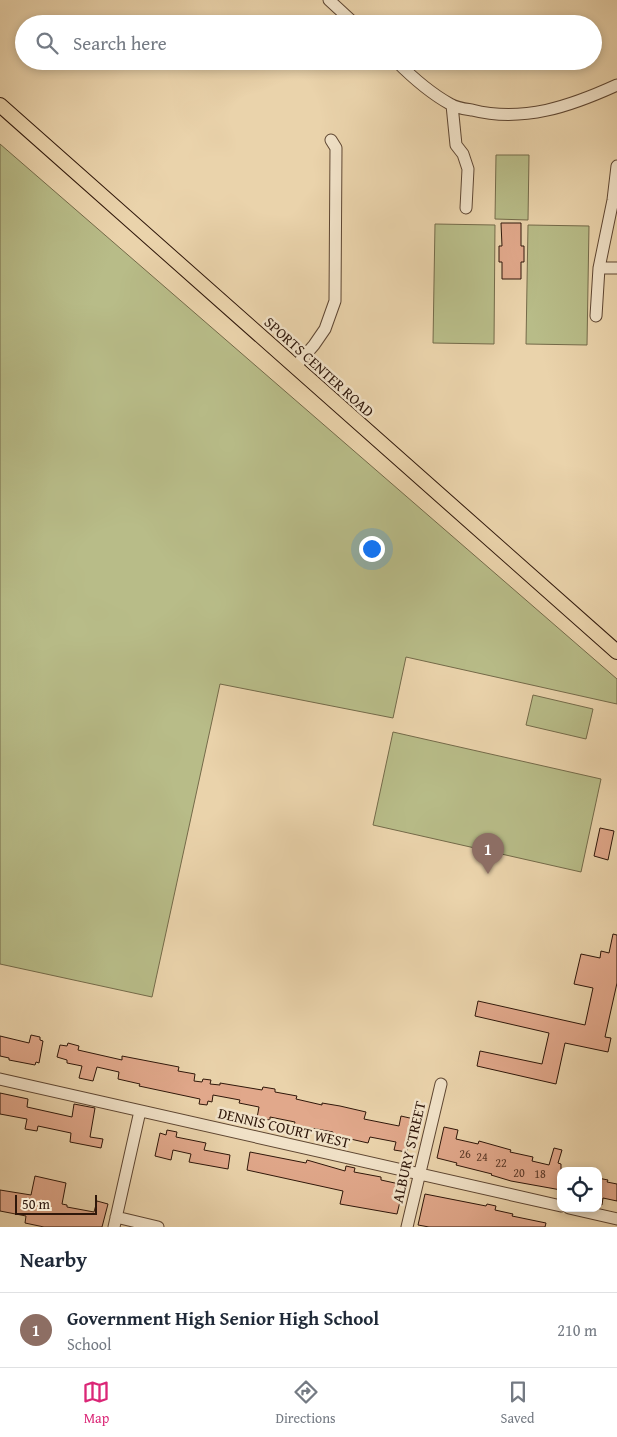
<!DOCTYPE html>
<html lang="en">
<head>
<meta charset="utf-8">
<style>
  :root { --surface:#fff; --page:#f2f2f3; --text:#1f2937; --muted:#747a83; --line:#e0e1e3; --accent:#db2777 }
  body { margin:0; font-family:"Gentium Book Plus",serif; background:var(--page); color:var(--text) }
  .controls { position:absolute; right:15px; bottom:15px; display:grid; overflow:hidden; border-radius:10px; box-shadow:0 2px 8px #0003 }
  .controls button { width:45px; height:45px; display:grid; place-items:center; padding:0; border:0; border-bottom:1px solid var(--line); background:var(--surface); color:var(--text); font:25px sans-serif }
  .scale { position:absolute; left:15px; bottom:12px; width:82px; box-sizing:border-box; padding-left:5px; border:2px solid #2f170a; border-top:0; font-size:14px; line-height:18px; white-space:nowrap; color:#2f170a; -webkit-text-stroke:4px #f1e2c8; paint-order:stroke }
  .you { position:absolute; left:371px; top:548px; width:18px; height:18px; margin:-12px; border:4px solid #fff; border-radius:50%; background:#1a73e8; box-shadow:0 0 0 8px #1a73e833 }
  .badge { display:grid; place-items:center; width:32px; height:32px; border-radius:50%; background:var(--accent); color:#fff; font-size:16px; font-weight:700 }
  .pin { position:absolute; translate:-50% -41px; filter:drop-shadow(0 1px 2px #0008) }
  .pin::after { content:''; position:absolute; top:26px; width:18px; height:15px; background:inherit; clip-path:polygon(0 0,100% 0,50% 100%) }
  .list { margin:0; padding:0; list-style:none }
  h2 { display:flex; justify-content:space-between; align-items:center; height:65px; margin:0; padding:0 20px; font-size:21px }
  h2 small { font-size:16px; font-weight:400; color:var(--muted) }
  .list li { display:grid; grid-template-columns:32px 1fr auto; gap:15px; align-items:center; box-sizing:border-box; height:75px; padding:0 20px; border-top:1px solid var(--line) }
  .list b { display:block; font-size:19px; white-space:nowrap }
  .list p { margin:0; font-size:16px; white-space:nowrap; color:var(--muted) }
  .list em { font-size:16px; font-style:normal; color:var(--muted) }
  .icon { flex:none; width:28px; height:28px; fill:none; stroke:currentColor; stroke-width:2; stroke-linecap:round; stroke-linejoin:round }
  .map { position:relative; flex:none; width:617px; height:1227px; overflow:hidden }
  .search { position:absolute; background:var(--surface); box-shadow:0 2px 8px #0003; left:15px; right:15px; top:15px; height:55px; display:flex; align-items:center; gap:12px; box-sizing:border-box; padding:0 18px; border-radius:28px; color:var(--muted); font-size:19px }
  .sheet { height:140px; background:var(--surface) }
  nav { display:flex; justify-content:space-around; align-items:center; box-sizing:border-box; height:70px; border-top:1px solid var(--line); background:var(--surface); font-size:14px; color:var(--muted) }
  nav a { display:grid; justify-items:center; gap:2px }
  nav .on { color:var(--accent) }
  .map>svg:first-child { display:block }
</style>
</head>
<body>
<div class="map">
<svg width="617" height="1227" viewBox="0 0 617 1227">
  <rect width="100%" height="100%" fill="#ead3ab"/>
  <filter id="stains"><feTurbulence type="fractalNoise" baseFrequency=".004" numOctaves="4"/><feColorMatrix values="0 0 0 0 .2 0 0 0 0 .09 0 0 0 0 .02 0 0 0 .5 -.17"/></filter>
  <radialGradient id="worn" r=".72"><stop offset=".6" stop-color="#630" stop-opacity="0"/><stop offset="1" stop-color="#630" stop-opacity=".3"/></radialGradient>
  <path fill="#b8bc88" stroke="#746a49" d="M0 144 617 679V704L406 657 393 718 220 684 152 997 0 964Z
    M496 155H529L528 220 495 219Z
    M435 224 495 225 494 344 433 343Z
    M528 225 589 226 587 345 526 344Z
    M533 695 593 709 586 739 526 725Z
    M393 732 601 779 581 872 373 825Z"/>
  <path fill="#e1a88b" stroke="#2f170a" d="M501 223H521V246H524V262H521V279H502V262H499V246H502Z
    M600 828 614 831 608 860 594 856Z
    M613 934 617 935V983L605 1037 611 1038 608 1052 565 1043 556 1084 477 1066 480 1051 542 1064 549 1033 475 1016 478 1001 585 1025 593 988 574 984 581 954 600 958 601 951 609 953Z
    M31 1035 40 1037V1040L43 1041 39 1063 36 1062 35 1065 9 1060V1058L0 1056V1036L29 1043Z
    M68 1043 79 1046 78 1050 122 1060V1056L179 1067 178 1071 195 1074 194 1081 202 1082 203 1079 211 1080 210 1084 220 1085V1083L262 1090 263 1087 275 1089V1092L297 1096 296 1099 322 1105V1103L340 1106 366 1112 364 1119 399 1126 401 1116 414 1119 407 1152 394 1150 396 1142 370 1137 368 1143 333 1135V1132L294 1125 295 1122 270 1117V1120L257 1118 259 1107 239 1103 240 1100 213 1095 212 1102 208 1101 207 1105 199 1104 200 1099 139 1086 140 1084 118 1079 119 1072 97 1067 93 1081 79 1078 82 1066 67 1063V1060L57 1057 60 1045 67 1046Z
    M0 1093 28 1099 27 1107 72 1117 74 1104 95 1108 90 1137 103 1139 101 1148 70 1142 71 1133 38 1126 37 1131 25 1129 27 1119 0 1114Z
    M444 1127 458 1130 456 1139 478 1144 479 1141 511 1150 510 1152 533 1157 532 1161 549 1165 554 1148 562 1150 558 1163 561 1164V1190L511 1181 491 1175 492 1174 456 1165 457 1163 437 1158Z
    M167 1130 177 1132 176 1137 206 1143 204 1150 230 1155 228 1169 189 1162 191 1154 173 1150 171 1160 155 1156 160 1133 166 1135Z
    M250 1152 306 1163 307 1160 345 1171 346 1166 355 1168 354 1172 381 1177V1180L404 1185 397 1214 340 1204 343 1191 247 1170Z
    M35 1176 66 1183 62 1204 67 1205V1207L94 1212 97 1201 108 1204 102 1227H44L25 1223 26 1216 0 1211V1190L31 1195Z
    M598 1178 608 1180 607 1182 617 1184V1201L603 1198 602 1205H598Z
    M425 1194 486 1206 487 1204 496 1206 495 1210 513 1214 512 1216 546 1223 545 1227H429L418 1225Z"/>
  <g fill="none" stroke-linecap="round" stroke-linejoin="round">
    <defs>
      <path id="minor" d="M329 0 355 24
        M396 61C412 77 430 93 450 104 456 108 465 109 472 110 523 123 571 106 617 85
        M452 105 456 145 463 154 468 169 466 208
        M599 268H617
        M596 316 599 268 613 200 617 166
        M295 367 314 345 325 329 335 301 336 148 331 140
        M0 1079 561 1206
        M569 1208 617 1219
        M116 1217 158 1227
        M114 1227 140 1111
        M407 1227 441 1084"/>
      <path id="major" d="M0 105 617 652"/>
    </defs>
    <use href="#minor" stroke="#5e4632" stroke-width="13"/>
    <use href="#major" stroke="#2f170a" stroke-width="16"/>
    <use href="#minor" stroke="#f1e2c8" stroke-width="11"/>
    <use href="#major" stroke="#ead3ab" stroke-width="14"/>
  </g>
  <g text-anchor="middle" stroke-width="5" stroke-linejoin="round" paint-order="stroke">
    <g font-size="12" fill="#5c3b2a">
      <text x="465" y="1158">26</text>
      <text x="482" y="1161">24</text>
      <text x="501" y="1167">22</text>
      <text x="519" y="1177">20</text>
      <text x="540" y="1178">18</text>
    </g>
    <g font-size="15" fill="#2f170a" stroke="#f1e2c8">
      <text transform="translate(319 367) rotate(42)" y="5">SPORTS CENTER ROAD</text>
      <text transform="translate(284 1128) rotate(13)" y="5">DENNIS COURT WEST</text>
      <text transform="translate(409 1152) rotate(-77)" y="5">ALBURY STREET</text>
    </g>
  </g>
  <rect width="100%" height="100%" filter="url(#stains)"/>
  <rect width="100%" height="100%" fill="url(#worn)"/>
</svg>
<div class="controls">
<button><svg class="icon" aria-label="locate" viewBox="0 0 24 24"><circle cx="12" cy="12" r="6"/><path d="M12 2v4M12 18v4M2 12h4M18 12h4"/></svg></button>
</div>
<div class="scale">50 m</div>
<div class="you"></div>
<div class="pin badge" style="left:488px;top:874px;background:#8d6e63">1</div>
<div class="search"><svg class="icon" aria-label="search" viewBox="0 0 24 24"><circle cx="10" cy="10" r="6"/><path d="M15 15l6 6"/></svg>Search here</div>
</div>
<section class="sheet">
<h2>Nearby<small></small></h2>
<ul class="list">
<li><span class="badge" style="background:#8d6e63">1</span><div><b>Government High Senior High School</b><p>School</p></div><em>210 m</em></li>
</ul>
</section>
<nav>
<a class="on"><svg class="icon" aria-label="map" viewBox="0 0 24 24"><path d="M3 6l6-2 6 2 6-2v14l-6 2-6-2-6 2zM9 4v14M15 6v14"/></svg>Map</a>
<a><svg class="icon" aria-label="directions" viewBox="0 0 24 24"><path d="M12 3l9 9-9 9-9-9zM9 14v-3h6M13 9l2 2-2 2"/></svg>Directions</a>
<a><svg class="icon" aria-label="saved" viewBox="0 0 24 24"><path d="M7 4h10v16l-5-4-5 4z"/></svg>Saved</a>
</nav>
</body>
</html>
